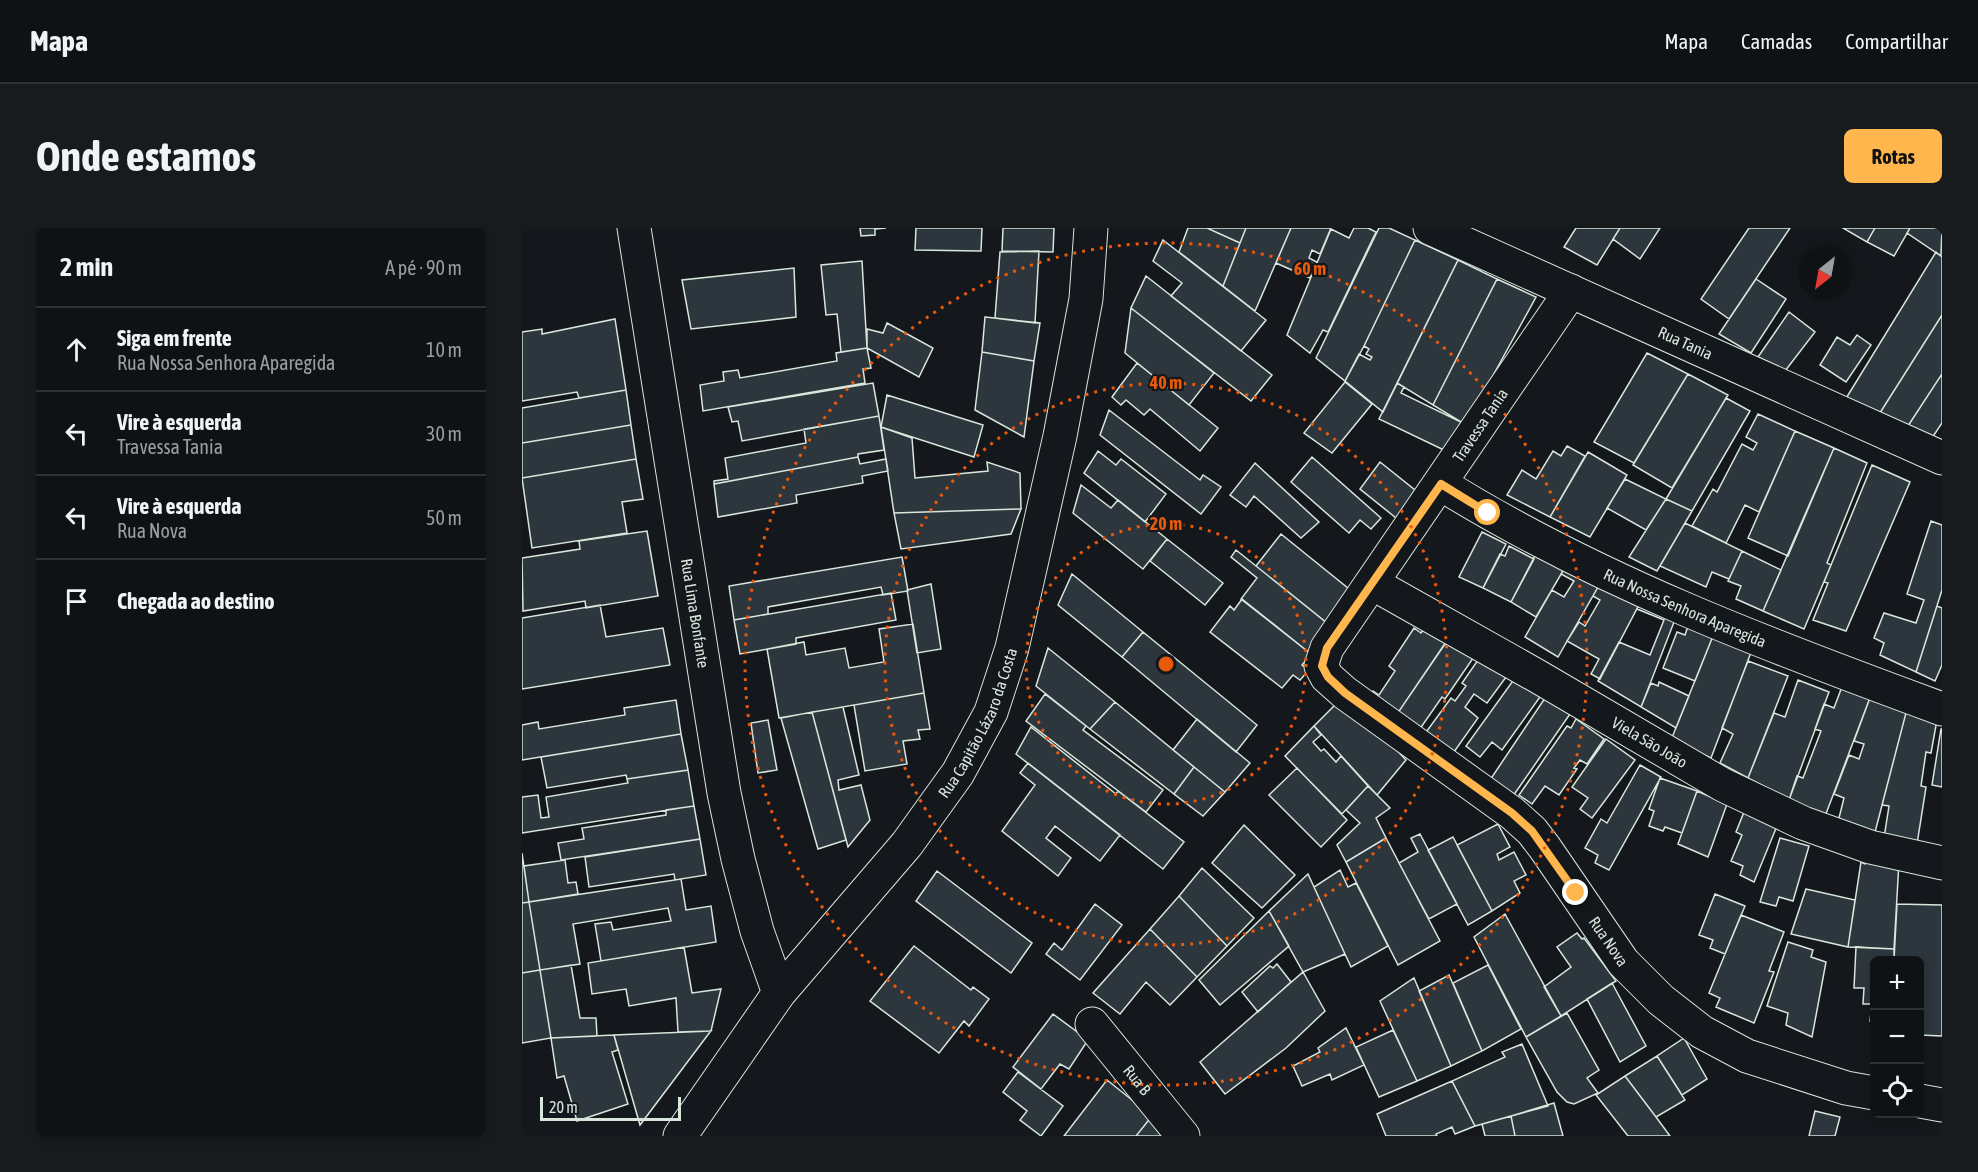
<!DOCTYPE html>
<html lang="pt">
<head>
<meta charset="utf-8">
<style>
  :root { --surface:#0f1215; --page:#181b1e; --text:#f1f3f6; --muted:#9b9ea0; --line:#2f3234; --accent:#ffb74d }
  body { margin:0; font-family:"Asap Condensed",sans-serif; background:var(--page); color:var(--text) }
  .controls { position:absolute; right:18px; bottom:18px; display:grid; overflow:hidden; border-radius:9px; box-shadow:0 3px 9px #0003 }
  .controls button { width:54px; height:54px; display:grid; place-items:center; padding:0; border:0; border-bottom:2px solid var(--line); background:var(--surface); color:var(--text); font:30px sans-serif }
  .compass { position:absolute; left:1276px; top:18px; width:54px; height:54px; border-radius:50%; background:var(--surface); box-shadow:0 3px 9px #0003; rotate:211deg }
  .scale { position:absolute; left:18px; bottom:15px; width:141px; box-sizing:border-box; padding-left:6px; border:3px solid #d8e6dc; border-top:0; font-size:16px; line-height:21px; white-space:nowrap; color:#d8e6dc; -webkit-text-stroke:4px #14181c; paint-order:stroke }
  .stop { position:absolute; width:18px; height:18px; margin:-14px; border:4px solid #ffb74d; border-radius:50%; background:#fff }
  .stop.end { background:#ffb74d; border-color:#fff; box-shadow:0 2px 6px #0008 }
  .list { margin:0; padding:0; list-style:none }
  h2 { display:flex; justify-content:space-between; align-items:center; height:78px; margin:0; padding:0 24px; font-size:26px }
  h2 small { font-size:20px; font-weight:400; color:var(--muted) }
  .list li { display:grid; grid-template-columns:39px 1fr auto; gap:18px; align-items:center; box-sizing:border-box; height:84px; padding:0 24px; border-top:2px solid var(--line) }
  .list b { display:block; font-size:22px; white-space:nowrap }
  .list p { margin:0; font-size:20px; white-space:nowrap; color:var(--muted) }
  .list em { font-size:20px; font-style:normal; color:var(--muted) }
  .icon { flex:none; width:33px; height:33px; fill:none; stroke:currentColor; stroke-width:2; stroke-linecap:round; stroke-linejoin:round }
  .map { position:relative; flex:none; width:1420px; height:908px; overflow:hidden; border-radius:9px }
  header { display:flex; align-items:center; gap:36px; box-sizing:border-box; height:84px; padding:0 30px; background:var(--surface); border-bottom:2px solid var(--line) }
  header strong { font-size:28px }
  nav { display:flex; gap:33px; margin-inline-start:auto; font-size:21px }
  .intro { display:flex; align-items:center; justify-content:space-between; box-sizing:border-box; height:144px; padding:0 36px }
  h1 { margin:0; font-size:42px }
  .button { padding:15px 27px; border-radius:9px; background:var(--accent); color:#111; font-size:21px; font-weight:700 }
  main { display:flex; gap:36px; padding:0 36px }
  aside { flex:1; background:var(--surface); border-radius:9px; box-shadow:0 3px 9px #0003 }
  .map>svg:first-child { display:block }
</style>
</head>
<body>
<header>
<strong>Mapa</strong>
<nav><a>Mapa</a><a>Camadas</a><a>Compartilhar</a></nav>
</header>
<div class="intro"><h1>Onde estamos</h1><a class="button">Rotas</a></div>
<main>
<aside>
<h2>2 min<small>A pé · 90 m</small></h2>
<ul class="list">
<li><svg class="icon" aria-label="ahead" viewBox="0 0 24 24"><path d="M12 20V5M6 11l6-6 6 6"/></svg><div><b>Siga em frente</b><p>Rua Nossa Senhora Aparegida</p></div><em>10 m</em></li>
<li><svg class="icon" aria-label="left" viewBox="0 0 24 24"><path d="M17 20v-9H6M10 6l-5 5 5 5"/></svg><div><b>Vire à esquerda</b><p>Travessa Tania</p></div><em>30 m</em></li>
<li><svg class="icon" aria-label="left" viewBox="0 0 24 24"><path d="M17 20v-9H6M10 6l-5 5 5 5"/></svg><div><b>Vire à esquerda</b><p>Rua Nova</p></div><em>50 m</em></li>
<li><svg class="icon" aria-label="arrive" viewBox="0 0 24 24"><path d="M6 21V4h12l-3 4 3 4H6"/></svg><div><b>Chegada ao destino</b></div></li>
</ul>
</aside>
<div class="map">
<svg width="1420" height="908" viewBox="0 0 1420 908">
  <rect width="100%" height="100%" fill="#14181c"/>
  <path fill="#2c363c" stroke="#d8e6dc" stroke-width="1.5" d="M338 0H364L353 1V7L339 8Z
    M394 0H460L459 23 393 22Z
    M481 0H532L531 24 480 23Z
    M666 0H685L718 15 701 58 657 24Z
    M685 0H724L718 15Z
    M724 0H769L733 83 701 58Z
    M769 0H809L798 26 790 22 787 30 795 34 788 50 754 35Z
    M832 0H846L854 4 806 104 801 102 788 125 765 107 809 1 827 10Z
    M857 0H867L893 12 842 118 823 153 794 130Z
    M1054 0H1098L1075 37 1042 19Z
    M1098 0H1138L1118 31 1091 11Z
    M1227 0H1268L1207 91 1179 71Z
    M1321 0H1353L1345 14Z
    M1353 0H1388L1372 28 1345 14Z
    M1388 0H1420L1419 28 1385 5Z
    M641 12 744 92 719 123 649 68 660 55 631 33Z
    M893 12 936 32 861 184 823 153 837 126 848 132 850 129 844 126 847 121 842 118Z
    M517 23 513 95 473 90 478 24Z
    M1414 24 1420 29V87L1356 188 1323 172Z
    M936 32 975 51 911 177 875 155Z
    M340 33 345 120 319 124 315 86 304 87 299 37Z
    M272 40 274 89 169 101 160 52Z
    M624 48 750 147 729 173 609 80Z
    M975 51 1014 69 944 197 911 177Z
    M1234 51 1264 71 1229 125 1197 106Z
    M609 80 692 145 667 177 603 125Z
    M1267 84 1293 104 1263 143 1236 129Z
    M1420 87V146L1384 201 1356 188Z
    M463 89 518 95 512 133 460 124Z
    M93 91 104 162 57 170 55 164 0 173V104L20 101V106Z
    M365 95 411 120 397 149 345 120V101L361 105Z
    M1335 107 1349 117 1324 154 1298 137 1315 109 1328 117Z
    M345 120 349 140 341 141 343 155 181 183 178 157 202 153 201 144 216 142 218 150 315 133 314 125Z
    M460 124 512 133 502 209 453 182Z
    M1125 125 1166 146 1112 235 1072 214Z
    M615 135 696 200 678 223 628 181 622 187 604 172 599 177 590 169Z
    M1166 146 1206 167 1150 260 1111 237Z
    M1420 146V195L1408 213 1384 201Z
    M823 154 850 176 810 225 782 205Z
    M351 155 357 188 220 213 216 193 210 194 206 179Z
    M875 155 882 159 879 165 943 196 926 224 857 191Z
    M104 162 109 197 0 215V180Z
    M365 167 461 197 452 229 359 199Z
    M1204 170 1228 183 1170 283 1144 271Z
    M587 182 678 252 681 247 699 259 679 286 578 207Z
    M1236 186 1273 203 1237 284 1223 277 1204 315 1170 298 1191 261 1195 264 1220 216 1231 222 1235 215 1224 209Z
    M357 188 362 222 336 226V229L192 256V253L206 251 203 230 284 215 282 201Z
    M109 197 114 231 0 250V215Z
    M359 199 390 210 393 250 466 243 465 234 498 245 499 281 372 285Z
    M1273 203 1312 220 1266 328 1226 310Z
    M1045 218 1063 228 1028 289 985 267 1000 242 1014 251 1031 223 1039 228Z
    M1312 220 1345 235 1305 335 1309 337 1282 401 1241 383Z
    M576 223 594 237 599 231 644 266 623 294 562 245Z
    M1066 224 1105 247 1068 309 1028 289Z
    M336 229 338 236 364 231 366 243 340 248 341 255 274 267 275 275 196 289 192 256Z
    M790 229 859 290 849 301 838 292 827 305 769 254Z
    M114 231 121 271 100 274 105 305 10 320 0 250Z
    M858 234 898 266 879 294 838 261Z
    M733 235 797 294 779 310 732 268 724 279 708 267Z
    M1350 237 1388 254 1324 403 1291 392 1306 355 1302 354Z
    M1103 251 1144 271 1124 302 1085 280Z
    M559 257 589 280 596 272 645 311 621 341 551 285Z
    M1144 271 1170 283 1135 343 1107 329Z
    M499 281 489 306 379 321 372 285Z
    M1409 293 1420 297V362L1394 444 1358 427 1362 415 1352 410 1362 385 1394 395 1402 372 1385 366Z
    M1163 295 1220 323 1207 351 1190 344 1184 359 1138 338Z
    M125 303 136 368 64 380 63 373 1 383 0 330 58 321 57 313Z
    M960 304 984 316 961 360 937 349Z
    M759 306 832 365 815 403 734 338Z
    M645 311 701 355 683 377 628 333Z
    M987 318 1012 331 989 374 961 360 978 326 983 328Z
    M714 322 734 338 815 403 789 426 719 371 735 350 709 329Z
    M1016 322 1045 336 1014 389 989 374Z
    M1220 323 1259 342 1241 383 1214 371 1219 358 1206 353Z
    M380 329 386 363 361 367 359 359 246 379V386L212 392 207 358Z
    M1045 336 1080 352 1036 429 1003 409 1030 362 1042 369 1052 353 1039 346Z
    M550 346 621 404 600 429 536 377Z
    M1080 352 1120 371 1078 451 1069 446 1077 431 1045 413 1057 394 1063 398 1078 372 1071 368Z
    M409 356 419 421 395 425 385 362Z
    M369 365 374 392 274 410V416L218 426 212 392Z
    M720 371 789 426 780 437 787 442 778 452 771 447 760 460 688 404 708 378 712 382Z
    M1117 375 1154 389 1119 479 1076 453 1097 414 1128 427 1142 392 1115 381Z
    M78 377 84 409 141 400 148 437 0 461V390Z
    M1415 378 1420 380V437L1413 453 1394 444Z
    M906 395 932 403 871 492 845 472 851 463 857 467 873 443 867 438 892 400 899 405Z
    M391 396 402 465 257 490 245 421 282 414 284 427 323 420 327 440 362 434 357 401Z
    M1166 398 1191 408 1173 453 1141 440 1155 404 1163 407Z
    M621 404 735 497 714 524 600 429Z
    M930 405 956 423 923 471 920 469 893 508 871 492Z
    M1191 408 1231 419 1189 530 1149 512Z
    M526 420 593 474 568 501 514 458Z
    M963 422 990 441 965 475 952 466 943 479 956 490 927 531 899 511 929 470 933 473 944 458 940 455Z
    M1226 433 1266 448 1226 550 1198 535 1211 506 1200 500Z
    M998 443 1023 462 980 522 970 514 958 529 944 518Z
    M1276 452 1307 464 1267 572 1226 550 1252 485 1263 489Z
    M1137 454 1167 468 1154 500 1119 479 1129 455 1136 458Z
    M1321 456 1349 467 1302 591 1267 572 1275 548 1281 550 1299 503 1293 501 1302 476 1312 480Z
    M402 465 408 501 396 502 398 511 381 513 385 536 343 543 332 477Z
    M523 466 564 498 561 502 641 562 624 584 504 493Z
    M823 467 884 532 855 567 792 498Z
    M1349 467 1385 481 1352 608 1315 598 1322 570 1312 566 1327 527 1337 531 1342 516 1332 513Z
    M1023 470 1048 486 989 571 966 555Z
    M154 472 159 506 0 532V497L16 494 17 501 103 487 102 480Z
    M593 474 672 539 652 566 568 501Z
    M321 479 337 547 316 552 317 562 339 557 348 592 326 619 290 484Z
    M1385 481 1415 492 1409 525 1404 524 1399 558 1404 559 1395 616 1362 610 1367 578 1360 577Z
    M290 484 324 612 296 621 259 490Z
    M675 491 728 535 703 564 651 522Z
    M1054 491 1082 511 1065 536 1058 532 1052 540 1055 541 1037 567 1023 558 1010 576 997 567 1045 498 1049 500Z
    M246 492 255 542 236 545 229 495Z
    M792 498 799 507 791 514 799 523 802 521 814 534 819 528 846 558 820 586 763 528Z
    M509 499 594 566 596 563 662 614 641 641 494 526Z
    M1419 501H1420V559L1410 557Z
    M159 506 166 542 105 551 104 547 25 560 19 529Z
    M1084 511 1113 532 1070 590 1058 581 1066 570 1050 559Z
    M506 535 598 607 578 633 533 598 524 610 549 630 536 648 480 603 513 557 498 545Z
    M1118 537 1139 549 1087 642 1073 635 1076 627 1063 620 1079 591 1085 595Z
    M672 539 703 564 681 588 652 566Z
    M775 540 825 592 799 619 747 567Z
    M166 542 172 578 0 605V569L16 567 19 590 27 589 24 569 106 555 105 551Z
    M1138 550 1175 563 1160 605 1143 599 1141 603 1127 598 1132 583 1127 581Z
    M846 558 868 580 854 590 864 610 824 634 815 617 838 595 824 582Z
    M1175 563 1205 576 1186 629 1156 616Z
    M172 578 178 611 39 632 36 615 62 611 60 600 144 587V582Z
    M1222 584 1255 598 1232 654 1218 647 1221 638 1209 633 1220 607 1214 604Z
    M976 596 988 619 975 626 977 632 992 624 1004 647 992 653 998 665 970 683 935 617Z
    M722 597 773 647 740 680 690 635Z
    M898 606 935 676 907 691 877 635 896 624 889 610Z
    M931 609 970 683 946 697 906 622Z
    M864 610 918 713 876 737 824 634Z
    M1258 610 1287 618 1271 673 1257 669 1254 678 1238 674Z
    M178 611 184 647 153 652 152 646 67 659 63 629Z
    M0 625 7 674 0 675Z
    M1344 630 1377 634 1372 721 1326 719 1339 634 1343 636Z
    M43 632 46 655 54 654 56 666 7 674 2 638Z
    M680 640 732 690 705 718 657 668Z
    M818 642 826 659 834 655 866 718 829 739 792 659Z
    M415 643 510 715 489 745 394 673Z
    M786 646 823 726 781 744 747 683Z
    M159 651 164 682 189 678 194 714 79 733 73 696 89 694 91 702 149 693 146 680 51 696 58 736 18 742 7 674Z
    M1284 661 1333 672 1326 719 1269 706Z
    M1193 666 1223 678 1203 726 1188 720 1191 712 1177 707Z
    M657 668 705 718 675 749 628 701Z
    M7 674 18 742 0 745V675Z
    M573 676 600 697 558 752 524 726 532 715 540 722Z
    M1375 676 1420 677V808L1398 807V732H1372Z
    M747 683 767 718 698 777 677 752Z
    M983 686 1039 788 1004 809 952 709Z
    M1219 687 1262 704 1247 743 1252 744 1232 795 1194 779 1198 770 1187 765Z
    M628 701 675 749 648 777 624 754 598 786 571 765Z
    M1055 705 1060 711 1062 710 1094 753 1039 788 1022 759 1049 739 1035 719Z
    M1266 714 1291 722 1289 729 1304 734 1290 809 1264 797 1266 785 1245 778Z
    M392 718 449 762 451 759 467 771 447 798 442 793 417 825 348 773Z
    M162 719 170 765 199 761 189 803 156 804 154 770 107 778 104 761 70 766 66 735Z
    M1334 719 1372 721V732H1352V793H1348L1350 776H1341L1342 760H1332Z
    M755 736 769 754 736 784 720 764 748 738 751 740Z
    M49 737 58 790H74L75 808 29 810 18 742Z
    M966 737 999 801 960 823 931 755Z
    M18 742 29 810 0 815V745Z
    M781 744 803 783 764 820 703 866 678 834Z
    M927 747 960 823 929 838 897 763Z
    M892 750 929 838 895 853 858 773Z
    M1090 755 1124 818 1098 834 1065 771Z
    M1045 785 1077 842 1065 850 1076 865 1052 876 1045 874 1035 864 1004 809Z
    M531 786 566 812 547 841 538 836 519 861 491 839Z
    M824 800 842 837 810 852 808 846 780 858 771 838 798 824 796 820Z
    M871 802 895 853 857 869 834 819Z
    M189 803 188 804 118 897 92 807Z
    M92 807 96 822 90 824 106 876 55 893 42 848 35 850 29 810Z
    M1162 810 1185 851 1160 867 1135 828Z
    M1000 816 1026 878 953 898 930 853 983 829 980 824Z
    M1135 828 1163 872 1134 889 1103 848Z
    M496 844 541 878 519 908 498 892 505 883 481 864Z
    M1103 848 1134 889 1148 908H1106L1074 867Z
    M585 852 630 888 614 908H542Z
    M930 853 953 898 933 906 930 899 914 906 915 908H864L855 886Z
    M1032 875 1041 908H993L989 888Z
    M1293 883 1318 889 1313 908H1287Z
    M630 888 653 908H614Z
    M989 888 993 908H963L960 896Z"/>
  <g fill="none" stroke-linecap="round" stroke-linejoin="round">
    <defs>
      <g id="minor">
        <path id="s1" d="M112 0 202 565 216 631 235 703 257 765"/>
        <path id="s2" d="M908 0 1420 230"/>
        <path id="s3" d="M1049 63 805 420 799 438 805 449 823 465 990 585 1010 603 1023 620 1101 734 1139 772 1180 804 1225 828 1324 860 1352 865"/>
        <path id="s4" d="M919 256C1075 353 1248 418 1420 481"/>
        <path id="s5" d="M850 355 1015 448 1201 557 1281 595 1348 619 1420 635"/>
        <path id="s6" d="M570 796 661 908"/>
        <path d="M1398 873 1420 877"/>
        <path id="s7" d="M158 908 257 765 385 616 436 545 469 484 490 420 538 208 564 71 569 0"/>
      </g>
    </defs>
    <use href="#minor" stroke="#d8e6dc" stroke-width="35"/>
    <use href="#minor" stroke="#14181c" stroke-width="33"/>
  </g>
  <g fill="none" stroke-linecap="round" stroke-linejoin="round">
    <path stroke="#ffb74d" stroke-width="8" d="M966 285 919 256 805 420 800 438 806 449 823 465 990 585 1010 603 1054 665"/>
  </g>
  <g fill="none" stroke="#e8590c" stroke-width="3" stroke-dasharray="3 6">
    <circle cx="644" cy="436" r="140"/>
    <circle cx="644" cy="436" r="281"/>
    <circle cx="644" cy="436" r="421"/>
  </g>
  <g text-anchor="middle" stroke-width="4.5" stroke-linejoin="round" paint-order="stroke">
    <g font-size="16" fill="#d8e6dc" stroke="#14181c">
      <text dy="6" stroke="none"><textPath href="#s2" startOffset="280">Rua Tania</textPath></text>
      <text transform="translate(958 197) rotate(-56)" y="6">Travessa Tania</text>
      <text dy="6" stroke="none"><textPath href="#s4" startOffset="274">Rua Nossa Senhora Aparegida</textPath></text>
      <text dy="6" stroke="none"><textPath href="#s1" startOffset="390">Rua Lima Bonfante</textPath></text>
      <text dy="6" stroke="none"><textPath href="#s7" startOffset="512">Rua Capitão Lázaro da Costa</textPath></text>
      <text dy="6" stroke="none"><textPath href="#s5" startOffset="320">Viela São João</textPath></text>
      <text dy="6" stroke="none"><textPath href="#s3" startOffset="855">Rua Nova</textPath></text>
      <text dy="6" stroke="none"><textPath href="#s6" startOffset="72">Rua B</textPath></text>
    </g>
  </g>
  <circle cx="644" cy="436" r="9" fill="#e8590c" stroke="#14181c" stroke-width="3"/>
  <g font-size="18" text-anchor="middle" font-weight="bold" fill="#e8590c" stroke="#14181c" stroke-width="4.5" stroke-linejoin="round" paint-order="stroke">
    <text x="788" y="47">60 m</text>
    <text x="644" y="161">40 m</text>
    <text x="644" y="302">20 m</text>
  </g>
</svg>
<div class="controls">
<button>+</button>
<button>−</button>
<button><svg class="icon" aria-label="locate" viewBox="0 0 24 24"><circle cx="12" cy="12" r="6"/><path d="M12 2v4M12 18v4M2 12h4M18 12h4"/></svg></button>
</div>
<svg class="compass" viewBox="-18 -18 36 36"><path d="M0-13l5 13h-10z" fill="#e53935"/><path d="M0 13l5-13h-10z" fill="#9b9ea0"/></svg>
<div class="scale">20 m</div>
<div class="stop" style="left:966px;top:285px"></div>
<div class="stop end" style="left:1054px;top:665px"></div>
</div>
</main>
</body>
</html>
